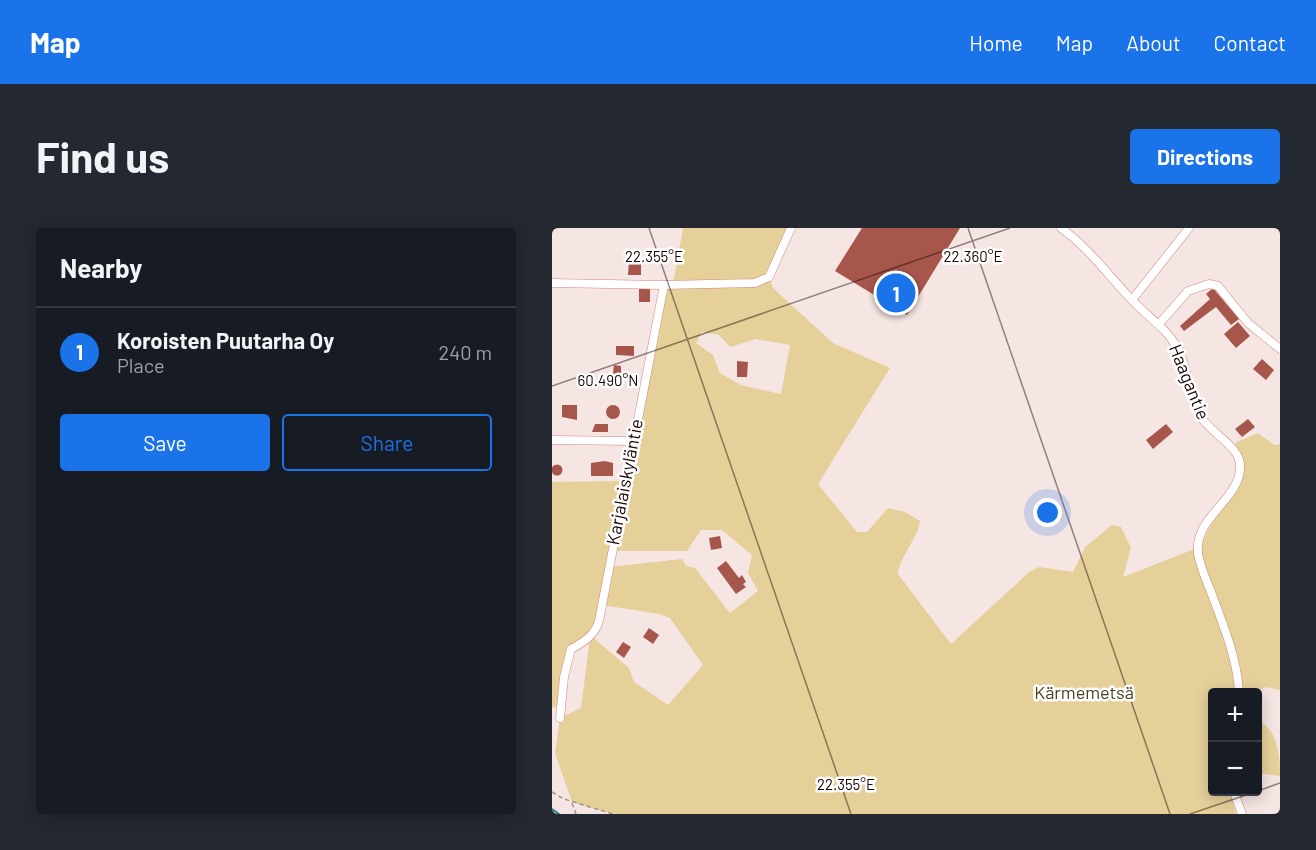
<!DOCTYPE html>
<html lang="en">
<head>
<meta charset="utf-8">
<style>
  :root { --surface:#171b24; --page:#242831; --text:#f1f3f6; --muted:#9ea1a6; --line:#363941; --accent:#1a73e8 }
  body { margin:0; font-family:Barlow,sans-serif; background:var(--page); color:var(--text) }
  .controls { position:absolute; right:18px; bottom:18px; display:grid; overflow:hidden; border-radius:6px; box-shadow:0 3px 15px #0003 }
  .controls button { width:54px; height:54px; display:grid; place-items:center; padding:0; border:0; border-bottom:2px solid var(--line); background:var(--surface); color:var(--text); font:30px sans-serif }
  .you { position:absolute; left:496px; top:285px; width:21px; height:21px; margin:-15px; border:4px solid #fff; border-radius:50%; background:#1a73e8; box-shadow:0 0 0 9px #1a73e833 }
  .badge { display:grid; place-items:center; width:39px; height:39px; border-radius:50%; background:var(--accent); color:#fff; font-size:20px; font-weight:700 }
  .pin { position:absolute; translate:-50% -50%; border:3px solid #fff; box-shadow:0 2px 6px #0006 }
  .list { margin:0; padding:0; list-style:none }
  h2 { display:flex; justify-content:space-between; align-items:center; height:78px; margin:0; padding:0 24px; font-size:26px }
  h2 small { font-size:20px; font-weight:400; color:var(--muted) }
  .list li { display:grid; grid-template-columns:39px 1fr auto; gap:18px; align-items:center; box-sizing:border-box; height:90px; padding:0 24px; border-top:2px solid var(--line) }
  .list b { display:block; font-size:22px; white-space:nowrap }
  .list p { margin:0; font-size:20px; white-space:nowrap; color:var(--muted) }
  .list em { font-size:20px; font-style:normal; color:var(--muted) }
  .actions { display:flex; gap:12px; padding:18px 24px }
  .actions a { flex:1; padding:14px 0; border:2px solid var(--accent); border-radius:6px; text-align:center; font-size:21px; color:var(--accent) }
  .actions .main { background:var(--accent); color:#fff }
  .map { position:relative; flex:none; width:728px; height:586px; overflow:hidden; border-radius:6px }
  header { display:flex; align-items:center; gap:36px; box-sizing:border-box; height:84px; padding:0 30px; background:var(--accent); color:#fff }
  header strong { font-size:28px }
  nav { display:flex; gap:33px; margin-inline-start:auto; font-size:21px }
  .intro { display:flex; align-items:center; justify-content:space-between; box-sizing:border-box; height:144px; padding:0 36px }
  h1 { margin:0; font-size:42px }
  .button { padding:15px 27px; border-radius:6px; background:var(--accent); color:#fff; font-size:21px; font-weight:700 }
  main { display:flex; gap:36px; padding:0 36px }
  aside { flex:1; background:var(--surface); border-radius:6px; box-shadow:0 3px 15px #0003 }
  .map>svg:first-child { display:block }
</style>
</head>
<body>
<header>
<strong>Map</strong>
<nav><a>Home</a><a>Map</a><a>About</a><a>Contact</a></nav>
</header>
<div class="intro"><h1>Find us</h1><a class="button">Directions</a></div>
<main>
<aside>
<h2>Nearby<small></small></h2>
<ul class="list">
<li><span class="badge">1</span><div><b>Koroisten Puutarha Oy</b><p>Place</p></div><em>240 m</em></li>
</ul>
<div class="actions"><a class="main">Save</a><a>Share</a></div>
</aside>
<div class="map">
<svg width="728" height="586" viewBox="0 0 728 586">
  <rect width="100%" height="100%" fill="#f5e5e3"/>
  <path fill="#e6d09a" fill-rule="evenodd" d="M131 0H239L217 49 221 60 281 115 338 140 266 256 305 304H315L336 280 353 284 368 293C365 313 348 327 346 346L399 416 477 344 487 339 521 344 533 319 560 297 569 299 579 320 571 349 650 318C660 277 708 260 683 215L706 205 722 217 728 216V462L714 459 702 464H660V564H678L684 586H61L20 574 3 525 8 490 29 480 38 409 19 421 9 476 0 480V254L73 253 112 57H121ZM150 104 167 107 178 119 204 111 238 117 229 166 189 157 168 145 161 127 144 115ZM149 302H170L200 327 196 345 206 363 178 385 143 340 134 338 130 331 58 339 60 323H135ZM50 377 107 386 118 390 151 437 116 477 82 454 77 440 39 408Z
    M706 492C726 503 728 527 728 548L706 545Z"/>
  <g fill="none" stroke-linecap="round" stroke-linejoin="round">
    <path stroke="#2c7d88" stroke-width="2" d="M0 581 7 586"/>
  </g>
  <path fill="#a7564c" d="M310 0H408L355 87 283 43Z
    M77 33 89 35V47H76Z
    M661 60 687 91 679 97 664 79 632 103 628 98 658 71 654 66Z
    M87 61H98V74H87Z
    M686 94 698 108 684 120 672 106Z
    M64 118H82V128L64 127Z
    M710 131 722 142 714 152 701 141Z
    M185 133 196 134 195 149H185Z
    M62 137 69 138V154H60Z
    M10 177H25V192L10 189Z
    M54 184a7 7 0 1 1 14 0a7 7 0 1 1-14 0Z
    M696 191 703 199 690 209 683 201Z
    M43 196H56V204H40Z
    M614 196 621 204 601 221 594 212Z
    M53 233 61 235V248H39V235Z
    M-0.5 242a5.5 5.5 0 1 1 11 0a5.5 5.5 0 1 1-11 0Z
    M168 308 170 320 159 322 157 310Z
    M174 333 187 350 190 347 194 354 191 356 194 359 184 366 165 340Z
    M97 400 107 407 101 416 91 409Z
    M71 414 79 419 72 430 64 424Z"/>
  <g fill="none" stroke-linecap="round" stroke-linejoin="round">
    <defs>
      <path id="minor" d="M509 0C537 20 556 47 579 71 596 90 617 101 628 125 637 146 637 169 649 189 660 207 691 219 688 242 685 273 642 290 646 325 648 338 654 352 659 364 671 396 685 430 687 464
        M0 55 112 57
        M580 72 637 0
        M607 96 636 63 657 56 666 58 696 95 728 121
        M0 212 81 213
        M8 490 12 449 19 421C32 414 43 407 47 393L112 57 203 55 217 49 239 0
        M682 564 690 586"/>
    </defs>
    <use href="#minor" stroke="#ce867c" stroke-width="9"/>
    <path stroke="#a59290" stroke-width="1.5" stroke-dasharray="4.5 3" stroke-linecap="butt" d="M0 564 12 571 61 586
      M20 575 24 586"/>
    <use href="#minor" stroke="#fff" stroke-width="8"/>
  </g>
  <path fill="none" stroke="#1b0403" stroke-width="1.5" stroke-opacity="0.45" d="M97 0 299 586M416 0 618 586M0 158 458 0M706 563 728 555M638 586 703 564"/>
  <g text-anchor="middle" stroke-width="5" stroke-linejoin="round" paint-order="stroke">
    <g font-size="18" fill="#1b0403" stroke="#fff">
      <text transform="translate(637 154) rotate(68)" y="6">Haagantie</text>
      <text transform="translate(73 254) rotate(-79)" y="6">Karjalaiskyläntie</text>
    </g>
    <g font-size="18" fill="#4d3f1c" stroke="#fff">
      <text x="532" y="471">Kärmemetsä</text>
    </g>
  </g>
  <g font-size="15" text-anchor="middle" fill="#1b0403" stroke="#fff" stroke-width="5" stroke-linejoin="round" paint-order="stroke">
    <text x="102" y="34">22.355°E</text>
    <text x="421" y="34">22.360°E</text>
    <text x="56" y="158">60.490°N</text>
    <text x="294" y="562">22.355°E</text>
  </g>
</svg>
<div class="controls">
<button>+</button>
<button>−</button>
</div>
<div class="you"></div>
<div class="pin badge" style="left:344px;top:65px">1</div>
</div>
</main>
</body>
</html>
